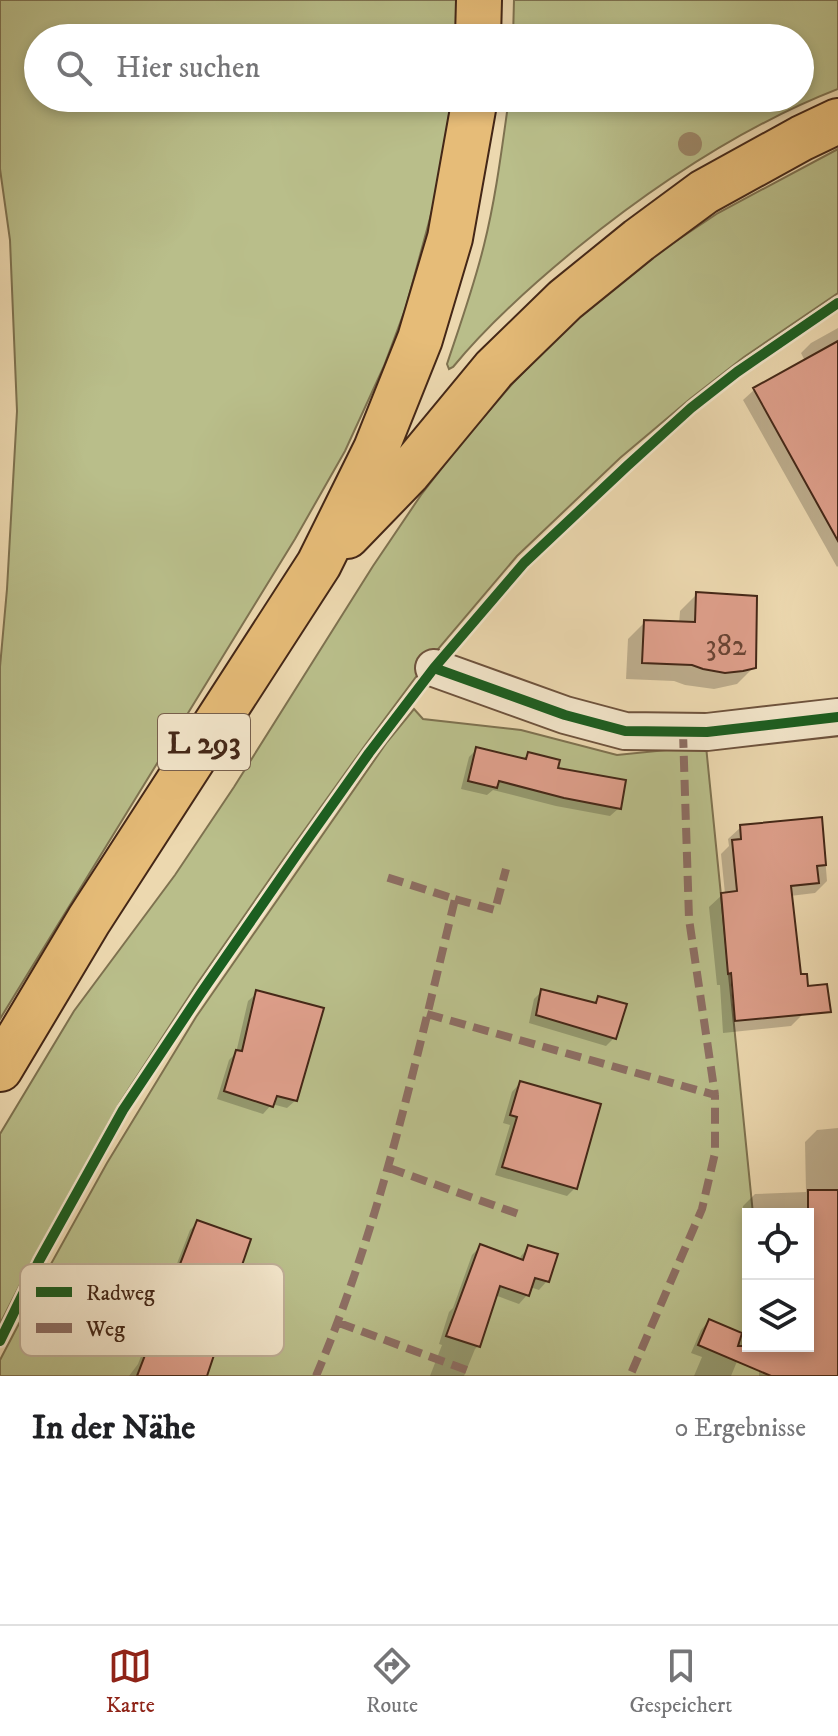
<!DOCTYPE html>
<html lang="de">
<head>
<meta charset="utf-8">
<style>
  :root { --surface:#fff; --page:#f2f2f2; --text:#202124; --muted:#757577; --line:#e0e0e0; --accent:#8f2418 }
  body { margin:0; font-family:"IM FELL DW Pica",serif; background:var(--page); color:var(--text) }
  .controls { position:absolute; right:24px; bottom:24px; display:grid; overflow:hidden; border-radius:0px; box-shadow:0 4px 12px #0003 }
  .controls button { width:72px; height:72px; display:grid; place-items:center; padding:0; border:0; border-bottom:2px solid var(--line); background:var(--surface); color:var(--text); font:40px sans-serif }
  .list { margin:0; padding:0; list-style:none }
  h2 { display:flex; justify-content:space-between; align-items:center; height:104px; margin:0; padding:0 32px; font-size:34px }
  h2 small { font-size:26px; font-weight:400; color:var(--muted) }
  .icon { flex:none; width:44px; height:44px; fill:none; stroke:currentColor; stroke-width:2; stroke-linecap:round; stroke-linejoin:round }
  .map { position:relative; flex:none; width:838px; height:1376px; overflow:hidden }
  .search { position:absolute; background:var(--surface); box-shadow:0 4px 12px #0003; left:24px; right:24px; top:24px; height:88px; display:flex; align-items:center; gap:20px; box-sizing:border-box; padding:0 28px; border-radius:44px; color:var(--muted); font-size:30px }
  .sheet { height:248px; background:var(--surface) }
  nav { display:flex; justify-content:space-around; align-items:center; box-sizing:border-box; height:112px; border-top:2px solid var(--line); background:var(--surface); font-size:22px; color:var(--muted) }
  nav a { display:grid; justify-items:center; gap:4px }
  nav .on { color:var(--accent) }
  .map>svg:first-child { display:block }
</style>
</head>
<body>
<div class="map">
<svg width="838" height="1376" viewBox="0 0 838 1376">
  <rect width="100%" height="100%" fill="#ecd8af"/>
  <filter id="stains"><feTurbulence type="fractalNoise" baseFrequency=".0025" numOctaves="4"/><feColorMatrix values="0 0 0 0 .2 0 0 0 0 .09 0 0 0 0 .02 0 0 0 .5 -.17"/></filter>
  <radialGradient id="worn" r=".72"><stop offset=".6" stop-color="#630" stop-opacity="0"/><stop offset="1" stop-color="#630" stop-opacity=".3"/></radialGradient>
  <path fill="#b9be8a" stroke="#7e7250" stroke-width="2" d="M0 0H458L456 38H38V98H451L445 146 436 196 406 307 384 366 345 451 295 539 0 1019V667L7 589 17 411 10 240 0 169Z
    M514 0H838V89C743 126 656 184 577 248 533 284 489 323 453 367L449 369 447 364C460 325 474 286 484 245 496 197 502 147 509 98H800V38H513Z
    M838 149V293L744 357 690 399 620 458 517 556 427 662 366 744 283 860 197 984 119 1104 34 1257 0 1324V1134L74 1011 175 875 234 787 373 566 421 495 462 442 513 383 581 314 652 257 718 213Z
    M414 709 423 719 521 730 617 755 706 746 753 1214H748V1346H767L770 1376H0V1360L36 1291 107 1163 196 1017 387 742Z"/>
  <path fill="#0003" d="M838 328V566L837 567 743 400 754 390 805 361 801 353 811 343Z
    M697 594 754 667 737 684 714 689 685 685 674 681 626 679 628 639 645 622 679 624 680 611Z
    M477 749 522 760 529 754 619 808 610 816 556 806 493 790 487 795 461 789 469 757Z
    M822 819 827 881 815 893 790 896 803 1014 791 1026 723 1033 720 985H717L709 907 722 895 725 894 721 854 729 846 728 839 741 827Z
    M542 991 593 1004 599 998 614 1038 606 1046 529 1023 534 999Z
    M257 993 296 1100 287 1108 272 1104 263 1114 217 1099 229 1060 236 1053 248 1001Z
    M520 1083 575 1188 567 1196 495 1175 510 1125 503 1123 512 1092Z
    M838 1128V1376H759V1346H808V1214H748V1235H744L743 1206 755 1194 806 1192 805 1142 817 1130Z
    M198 1222 225 1307 204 1376H129L138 1364 190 1230Z
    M480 1247 519 1261 521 1256 529 1247 547 1281 539 1290 530 1287 527 1295 519 1304 495 1295 478 1346 475 1349 464 1376H430L442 1345 439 1344 449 1312 453 1308 472 1255Z
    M709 1321 747 1337 731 1376H694L702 1357 691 1353 701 1330Z"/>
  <path fill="#de9f8b" stroke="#442717" stroke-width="2" d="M838 341V541L753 388Z
    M696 592 757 596 756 668 743 671 725 673 703 669 692 665 642 663 644 620 695 622Z
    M476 747 526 759 528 752 560 760 558 768 626 780 621 809 564 798 499 781 497 788 468 781Z
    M822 817 826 865 817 866 819 883 791 886 801 974H807L808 986 827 984 831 1012 735 1021 731 973 728 974 721 893 737 891 732 840 741 839 740 825Z
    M541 989 596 1003 598 996 627 1004 616 1039 536 1015Z
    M256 990 324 1008 297 1101 277 1096 273 1107 224 1091 236 1050 242 1051Z
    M520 1081 601 1104 577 1189 502 1167 517 1117 510 1115Z
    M808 1190H838V1376H771L698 1345 709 1319 742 1333 738 1346H808Z
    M197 1220 251 1239 228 1306H230L226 1319 207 1376H137Z
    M480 1244 523 1260 528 1245 558 1254 549 1282 535 1278 529 1296 500 1286 480 1347 446 1336Z"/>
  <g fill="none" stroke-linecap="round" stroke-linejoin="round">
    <defs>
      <path id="minor" d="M434 668 565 715 625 731 707 732 838 717"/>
      <path id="highway" d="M478 38 479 0
        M347 536 408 473 494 369 565 300 639 240 704 192 802 138 838 121
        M0 1069 89 920 319 564 376 449 420 339 450 238 475 98"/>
    </defs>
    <use href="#minor" stroke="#6e533d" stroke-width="40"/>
    <use href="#highway" stroke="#442717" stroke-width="48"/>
    <use href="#minor" stroke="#f3e6cb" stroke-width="36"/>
    <use href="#highway" stroke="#e6bc78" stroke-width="44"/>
    <path stroke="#8d6e63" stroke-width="8" stroke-dasharray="16 8" stroke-linecap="butt" d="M683 732 689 919 715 1095
      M455 899 495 910 506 869
      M427 1014 715 1095V1153L702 1209 630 1376
      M389 1168 524 1216
      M339 1323 472 1372
      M316 1376C381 1223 416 1060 455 899L386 877"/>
    <defs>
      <path id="cycleway" d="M434 668 565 715 625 731 707 732 838 717
        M0 1341 39 1261 123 1110 201 993 298 853 369 753 434 668 524 563 627 466 691 408 737 372 838 303"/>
    </defs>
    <use href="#cycleway" stroke="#f3e6cb" stroke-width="15"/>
    <use href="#cycleway" stroke="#1b5e20" stroke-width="10"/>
  </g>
  <circle fill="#9c8768" cx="690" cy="144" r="12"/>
  <g text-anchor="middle" stroke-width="6" stroke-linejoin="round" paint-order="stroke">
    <g font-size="30" fill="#6a4534">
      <text x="726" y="655">382</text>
    </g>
    <rect fill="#f3e6cb" stroke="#78604d" stroke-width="2" x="158" y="714" width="92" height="56" rx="6"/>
    <g font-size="32" font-weight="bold" fill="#442717">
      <text x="204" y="753">L 293</text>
    </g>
  </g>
  <rect x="20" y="1264" width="264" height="92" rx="12" fill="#f3e6cb" stroke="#bead95" stroke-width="2"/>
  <rect x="36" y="1287" width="36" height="10" fill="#1b5e20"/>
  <rect x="36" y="1323" width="36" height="10" fill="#8d6e63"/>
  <g font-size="22" fill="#442717">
    <text x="86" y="1300">Radweg</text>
    <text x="86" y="1336">Weg</text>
  </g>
  <rect width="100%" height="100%" filter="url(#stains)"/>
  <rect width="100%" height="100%" fill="url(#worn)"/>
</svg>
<div class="controls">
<button><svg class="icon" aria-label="locate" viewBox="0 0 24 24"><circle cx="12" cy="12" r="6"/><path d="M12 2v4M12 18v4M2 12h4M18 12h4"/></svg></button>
<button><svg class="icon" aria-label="layers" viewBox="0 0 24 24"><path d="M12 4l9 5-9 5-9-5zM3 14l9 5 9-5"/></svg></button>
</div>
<div class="search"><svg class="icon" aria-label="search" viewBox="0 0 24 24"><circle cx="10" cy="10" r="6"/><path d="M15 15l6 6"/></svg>Hier suchen</div>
</div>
<section class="sheet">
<h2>In der Nähe<small>0 Ergebnisse</small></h2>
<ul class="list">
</ul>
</section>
<nav>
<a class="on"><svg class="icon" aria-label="map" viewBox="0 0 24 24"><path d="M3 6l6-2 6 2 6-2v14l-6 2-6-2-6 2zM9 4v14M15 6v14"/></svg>Karte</a>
<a><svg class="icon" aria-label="directions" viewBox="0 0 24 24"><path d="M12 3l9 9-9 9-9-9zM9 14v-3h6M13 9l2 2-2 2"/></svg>Route</a>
<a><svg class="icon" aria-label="saved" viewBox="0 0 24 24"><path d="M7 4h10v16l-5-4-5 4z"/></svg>Gespeichert</a>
</nav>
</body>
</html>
